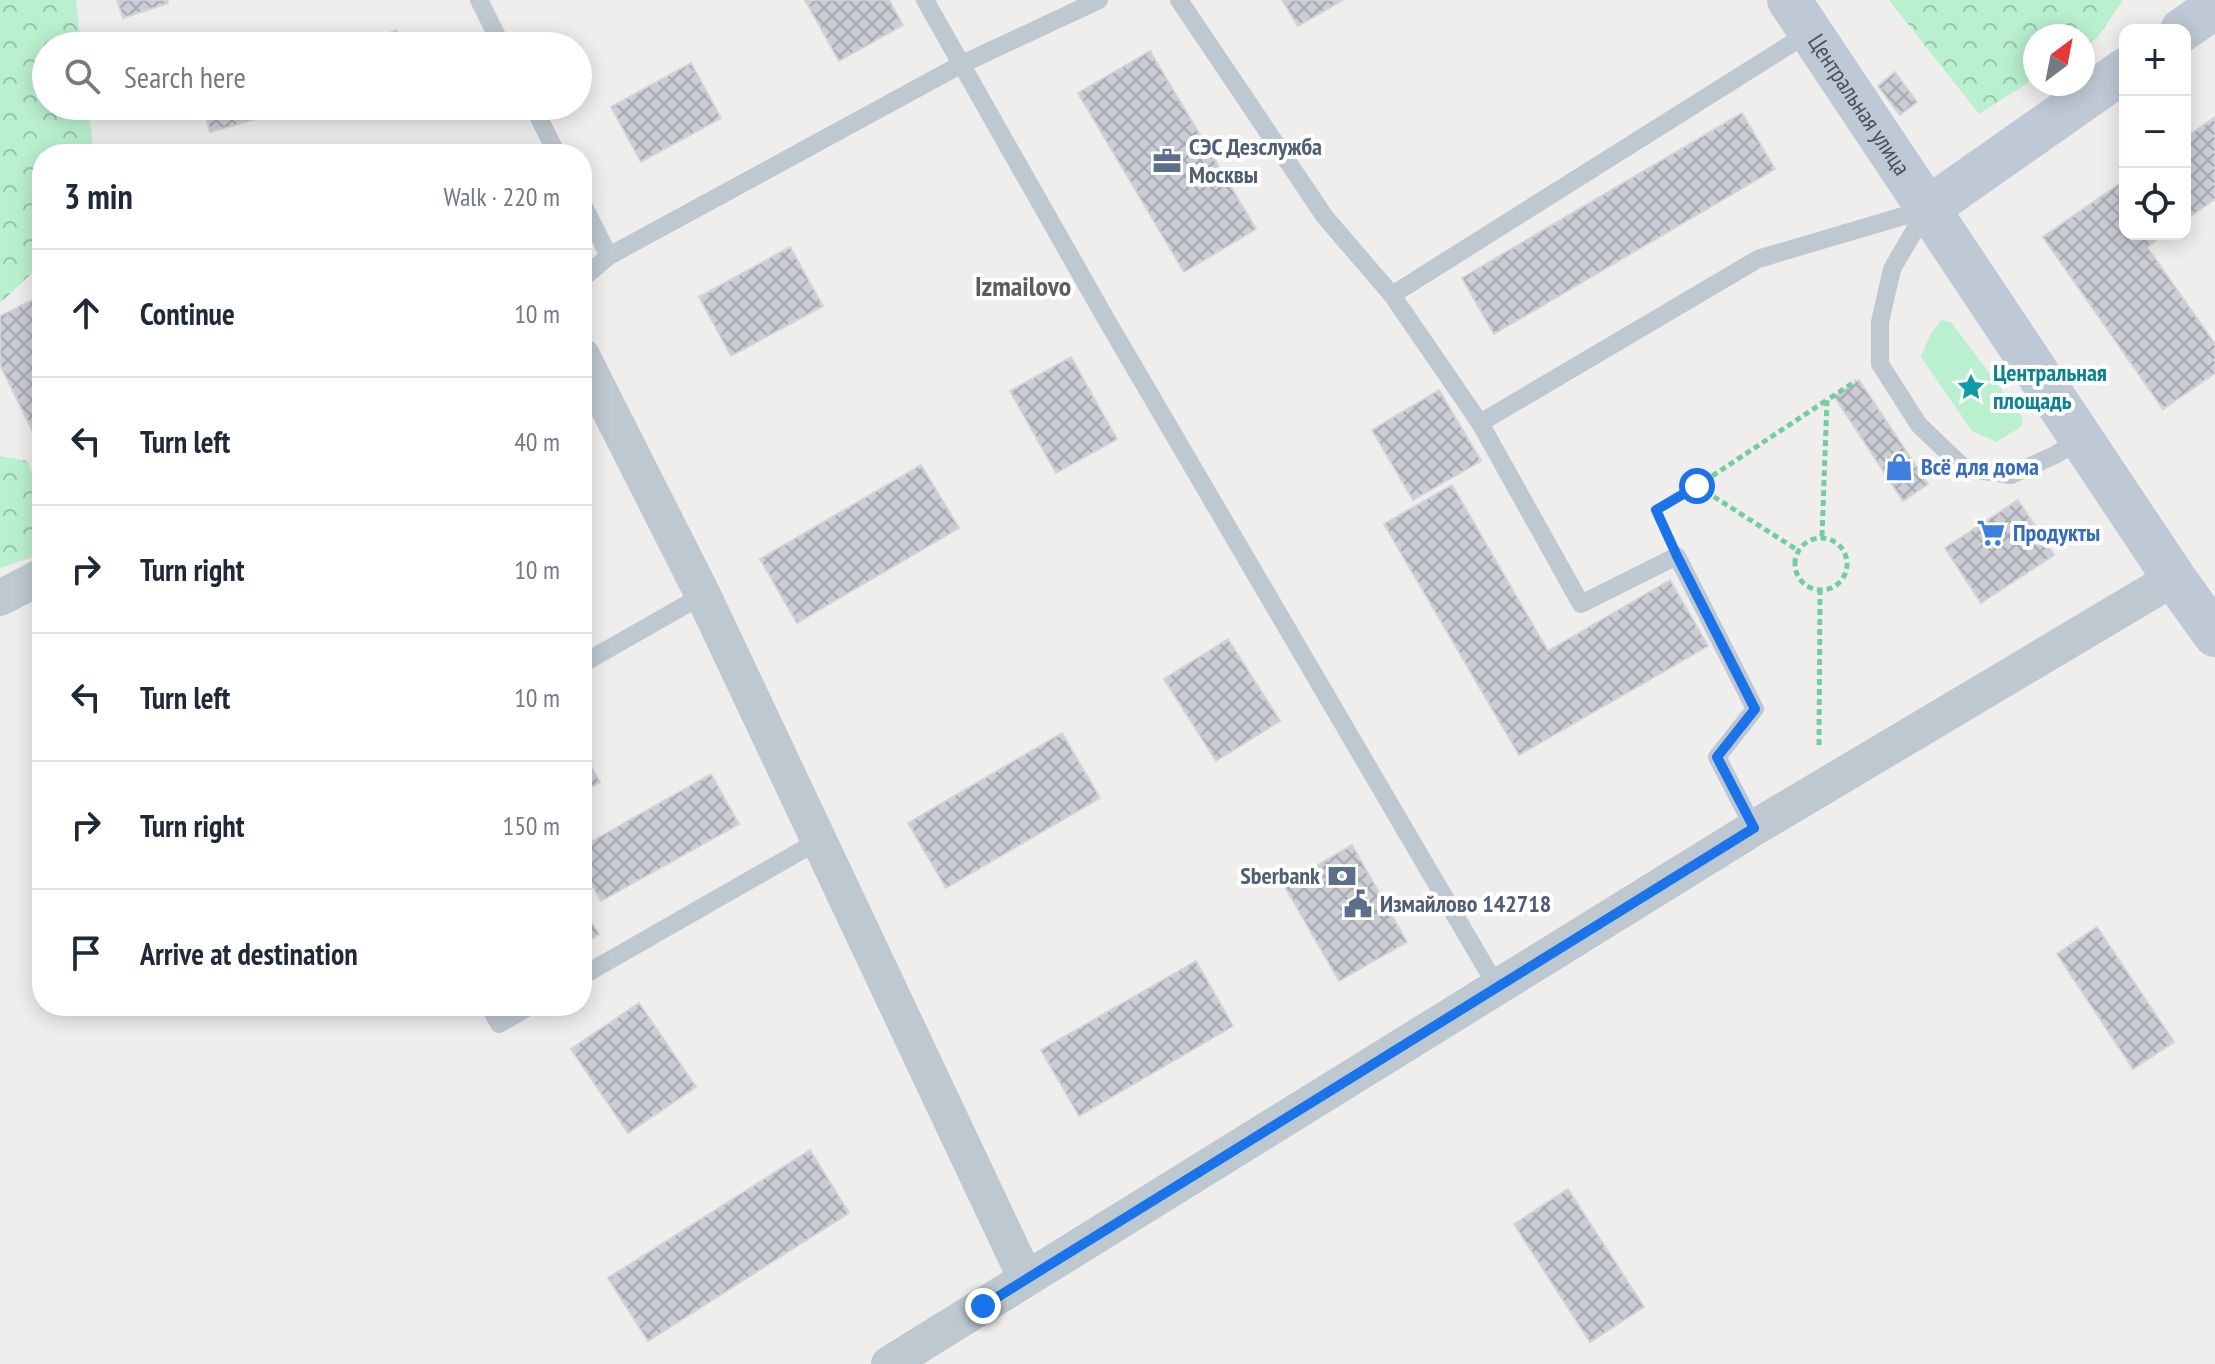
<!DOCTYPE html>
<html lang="en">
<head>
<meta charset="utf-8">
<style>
  :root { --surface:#fff; --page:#f6f6f7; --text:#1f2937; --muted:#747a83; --line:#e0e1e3 }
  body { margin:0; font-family:"PT Sans Narrow",sans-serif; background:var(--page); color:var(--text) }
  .controls { position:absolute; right:24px; top:24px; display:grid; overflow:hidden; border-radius:16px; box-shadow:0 4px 20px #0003 }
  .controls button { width:72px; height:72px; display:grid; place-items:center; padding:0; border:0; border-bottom:2px solid var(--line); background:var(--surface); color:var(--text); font:40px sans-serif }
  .compass { position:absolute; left:2023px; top:24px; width:72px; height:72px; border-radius:50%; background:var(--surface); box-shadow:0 4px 20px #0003; rotate:32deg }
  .stop { position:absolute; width:24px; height:24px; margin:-18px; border:6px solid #1a73e8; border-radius:50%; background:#fff }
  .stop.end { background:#1a73e8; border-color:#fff; box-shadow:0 2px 8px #0008 }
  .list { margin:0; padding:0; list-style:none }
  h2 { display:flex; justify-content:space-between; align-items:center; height:104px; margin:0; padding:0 32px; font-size:34px }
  h2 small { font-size:26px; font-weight:400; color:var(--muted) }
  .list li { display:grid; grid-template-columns:52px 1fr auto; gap:24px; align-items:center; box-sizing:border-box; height:128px; padding:0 32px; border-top:2px solid var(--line) }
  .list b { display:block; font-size:30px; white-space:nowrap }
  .list em { font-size:26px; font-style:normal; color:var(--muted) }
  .icon { flex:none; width:44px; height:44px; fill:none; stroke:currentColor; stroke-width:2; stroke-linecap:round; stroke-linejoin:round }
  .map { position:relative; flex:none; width:2215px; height:1364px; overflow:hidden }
  .search { position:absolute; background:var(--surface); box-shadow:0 4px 20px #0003; left:32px; top:32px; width:560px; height:88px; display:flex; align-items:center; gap:20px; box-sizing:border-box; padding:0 28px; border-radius:44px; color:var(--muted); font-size:30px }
  .panel { position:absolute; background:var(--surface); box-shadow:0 4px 20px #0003; left:32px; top:144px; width:560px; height:872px; border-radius:32px }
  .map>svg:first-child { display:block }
</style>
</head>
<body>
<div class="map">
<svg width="2215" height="1364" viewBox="0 0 2215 1364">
  <defs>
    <pattern id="forest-crowns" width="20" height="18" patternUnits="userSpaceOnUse" patternTransform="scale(2)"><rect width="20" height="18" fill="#baf0cf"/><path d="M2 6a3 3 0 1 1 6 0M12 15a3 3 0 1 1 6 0" fill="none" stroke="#99c5ab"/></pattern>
    <pattern id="building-cross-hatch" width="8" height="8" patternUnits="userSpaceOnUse" patternTransform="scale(2)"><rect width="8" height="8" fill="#cacdd3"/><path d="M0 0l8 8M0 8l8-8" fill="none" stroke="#a6a9ae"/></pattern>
  </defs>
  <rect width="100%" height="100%" fill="#f0eded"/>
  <path fill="#baf0cf" d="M1941 320 1951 322 2023 418 2021 427 1996 442 1972 431 1921 357 1930 335Z"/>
  <path fill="url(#forest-crowns)" d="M0 0H76L81 46H46V106H88L94 154H42V264L0 303Z
    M1889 0H2123L2097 38 2083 47V36H2035V78L1979 114Z
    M0 456 28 461 42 504V554L0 568Z"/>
  <path fill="url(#building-cross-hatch)" stroke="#d1d4da" stroke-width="2" d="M117 0H167L168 3 123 18Z
    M805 0H889L903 25 839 61Z
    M1282 0H1343L1298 26Z
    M397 30 403 46H356Z
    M261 33 264 43 277 40 278 46H213Z
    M1150 51 1256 229 1184 272 1078 93Z
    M691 63 721 118 641 162 611 107Z
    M1895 72 1917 102 1900 115 1878 86Z
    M142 106H284L285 111 210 132 204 110 178 117 175 107 145 115Z
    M364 106H398L369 118Z
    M1742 113 1775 169 1494 334 1462 278Z
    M2215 117V199L2185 220V138Z
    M2125 180V234H2165L2147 247 2215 344V373L2163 409 2043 237Z
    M790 247 823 306 731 356 699 297Z
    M42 295V450L0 365V316Z
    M1071 357 1117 439 1056 473 1010 391Z
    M1859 380 1928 484 1903 501 1834 396Z
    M1439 390 1481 461 1413 500 1372 430Z
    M921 465 959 528 797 623 760 559Z
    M1452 485 1548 651 1670 580 1708 646 1519 755 1384 524Z
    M2018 500 2054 555 1981 603 1945 548Z
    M1228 639 1280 721 1216 761 1164 679Z
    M1062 733 1100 798 946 888 908 823Z
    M582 751 600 782 582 792Z
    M711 774 739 824 601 901 582 867V847Z
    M1352 845 1407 942 1339 981 1284 885Z
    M582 909 599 934 582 945Z
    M2097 927 2174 1042 2133 1069 2057 954Z
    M1196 961 1233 1026 1079 1116 1041 1050Z
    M639 1003 696 1087 628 1133 571 1049Z
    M810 1150 849 1213 648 1341 608 1278Z
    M1568 1189 1644 1307 1590 1342 1514 1224Z"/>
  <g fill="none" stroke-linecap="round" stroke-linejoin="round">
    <path stroke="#72cea1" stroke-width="5" stroke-dasharray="6 4" stroke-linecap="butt" d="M1697 486 1799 551
      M1666 532 1656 510 1697 486 1827 400
      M1822 536 1827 400 1856 381
      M1795 564a26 26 0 1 1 52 0a26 26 0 1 1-52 0Z
      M1819 745 1820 591"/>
    <path stroke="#bec8d0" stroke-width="18" d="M479 0 502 46
      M925 0 1106 319 1497 987
      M1179 0 1325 217 1392 295 1480 423 1758 259 1927 209
      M533 106 557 154
      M582 203 609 256 582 279
      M1927 209 1892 269 1880 322V364L1919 425 1964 468 2011 475 2055 455 2081 439
      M609 256 960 65 1099 0
      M1392 295 1810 32
      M1480 423 1581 604 1677 556 1755 709 1717 757 1754 828
      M582 664 703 595
      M582 976 818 841
      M489 1006 499 1024 530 1006"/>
    <path stroke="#bec8d0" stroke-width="36" d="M582 356 703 595 1026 1279
      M0 598 42 576
      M889 1364 1754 828 2174 578"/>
    <g stroke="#bec9d5" stroke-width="44">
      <path id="s1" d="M1789 0 2174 578 2215 635"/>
      <path d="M2182 30 2215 7"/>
      <path d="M1927 209 2125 70"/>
    </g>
  </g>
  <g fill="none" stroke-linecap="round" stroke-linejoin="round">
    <path stroke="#1a73e8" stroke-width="10" d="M983 1306 1754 828 1717 757 1755 709 1677 556 1656 510 1697 486"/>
  </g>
  <defs>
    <symbol id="office-bare" viewBox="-9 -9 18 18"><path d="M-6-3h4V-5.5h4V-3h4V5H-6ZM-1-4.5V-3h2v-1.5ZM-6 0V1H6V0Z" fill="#5c6f8a" stroke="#fff" stroke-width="2.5" paint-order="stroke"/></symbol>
    <symbol id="sight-bare" viewBox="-9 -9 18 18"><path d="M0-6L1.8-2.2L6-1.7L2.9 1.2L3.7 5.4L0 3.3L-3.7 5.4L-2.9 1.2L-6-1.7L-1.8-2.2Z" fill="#0f9aa8" stroke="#fff" stroke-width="2.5" paint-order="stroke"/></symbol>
    <symbol id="shop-bare" viewBox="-9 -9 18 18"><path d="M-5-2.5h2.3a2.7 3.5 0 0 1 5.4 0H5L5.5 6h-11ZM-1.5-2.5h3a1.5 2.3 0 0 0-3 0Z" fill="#3f7fe0" stroke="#fff" stroke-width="2.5" paint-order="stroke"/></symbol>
    <symbol id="supermarket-bare" viewBox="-9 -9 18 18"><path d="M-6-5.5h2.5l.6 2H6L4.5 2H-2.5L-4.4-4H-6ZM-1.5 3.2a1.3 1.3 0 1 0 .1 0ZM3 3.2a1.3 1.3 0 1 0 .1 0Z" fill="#3f7fe0" stroke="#fff" stroke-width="2.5" paint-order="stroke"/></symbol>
    <symbol id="bank-bare" viewBox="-9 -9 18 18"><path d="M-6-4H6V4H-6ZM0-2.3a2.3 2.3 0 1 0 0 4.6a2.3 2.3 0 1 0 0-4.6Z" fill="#5c6f8a" stroke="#fff" stroke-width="2.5" paint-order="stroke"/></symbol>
    <symbol id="civic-bare" viewBox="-9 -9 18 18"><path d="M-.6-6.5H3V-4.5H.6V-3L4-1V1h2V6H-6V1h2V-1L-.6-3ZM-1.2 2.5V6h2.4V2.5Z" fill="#5c6f8a" stroke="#fff" stroke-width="2.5" paint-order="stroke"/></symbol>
  </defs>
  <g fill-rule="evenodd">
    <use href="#office-bare" x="1147" y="141" width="40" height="40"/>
    <use href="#sight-bare" x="1951" y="367" width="40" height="40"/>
    <use href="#shop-bare" x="1879" y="447" width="40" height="40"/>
    <use href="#supermarket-bare" x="1971" y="513" width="40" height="40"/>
    <use href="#bank-bare" x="1322" y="856" width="40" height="40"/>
    <use href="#civic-bare" x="1338" y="884" width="40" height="40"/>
  </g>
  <g text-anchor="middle" stroke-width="8" stroke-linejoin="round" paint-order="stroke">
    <g font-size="24" fill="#45515c" stroke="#fff">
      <text dy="8" stroke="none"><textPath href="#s1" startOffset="126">Центральная улица</textPath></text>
    </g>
    <g font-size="24" font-weight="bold" fill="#4e5e75" stroke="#fff" text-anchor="start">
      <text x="1189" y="155">СЭС Дезслужба<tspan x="1189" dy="28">Москвы</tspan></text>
      <text x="1320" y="884" text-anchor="end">Sberbank</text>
      <text x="1380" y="912">Измайлово 142718</text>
    </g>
    <g font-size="24" font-weight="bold" fill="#0d838f" stroke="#fff" text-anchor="start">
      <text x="1993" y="381">Центральная<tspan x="1993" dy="28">площадь</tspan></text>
    </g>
    <g font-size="24" font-weight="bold" fill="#366cbe" stroke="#fff" text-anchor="start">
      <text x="1921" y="475">Всё для дома</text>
      <text x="2013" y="541">Продукты</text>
    </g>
    <g font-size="28" font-weight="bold" fill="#5a5e63" stroke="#fff">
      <text x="1023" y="296">Izmailovo</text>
    </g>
  </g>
</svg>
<div class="controls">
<button>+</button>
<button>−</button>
<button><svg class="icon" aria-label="locate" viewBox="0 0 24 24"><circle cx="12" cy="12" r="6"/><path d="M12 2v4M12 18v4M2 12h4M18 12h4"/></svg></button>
</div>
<svg class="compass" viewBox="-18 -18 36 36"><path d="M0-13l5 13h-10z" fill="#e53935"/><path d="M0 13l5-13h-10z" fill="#747a83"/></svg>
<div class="stop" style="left:1697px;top:486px"></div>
<div class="stop end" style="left:983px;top:1306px"></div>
<div class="search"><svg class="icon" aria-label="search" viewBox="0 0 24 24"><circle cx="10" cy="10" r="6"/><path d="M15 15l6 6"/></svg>Search here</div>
<section class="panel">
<h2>3 min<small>Walk · 220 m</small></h2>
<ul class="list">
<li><svg class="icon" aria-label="ahead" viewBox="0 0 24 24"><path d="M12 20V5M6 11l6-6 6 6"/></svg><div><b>Continue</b></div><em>10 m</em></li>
<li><svg class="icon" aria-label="left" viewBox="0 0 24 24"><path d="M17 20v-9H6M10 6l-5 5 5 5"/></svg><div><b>Turn left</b></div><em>40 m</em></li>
<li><svg class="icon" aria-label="right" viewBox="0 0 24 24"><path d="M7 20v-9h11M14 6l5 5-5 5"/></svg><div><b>Turn right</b></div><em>10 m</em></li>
<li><svg class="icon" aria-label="left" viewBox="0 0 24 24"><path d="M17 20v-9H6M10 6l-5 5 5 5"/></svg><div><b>Turn left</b></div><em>10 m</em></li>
<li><svg class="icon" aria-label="right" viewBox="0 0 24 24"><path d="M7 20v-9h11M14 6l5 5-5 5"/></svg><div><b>Turn right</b></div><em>150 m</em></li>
<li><svg class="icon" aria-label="arrive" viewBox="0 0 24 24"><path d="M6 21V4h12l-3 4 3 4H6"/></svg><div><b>Arrive at destination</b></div></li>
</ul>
</section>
</div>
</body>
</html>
